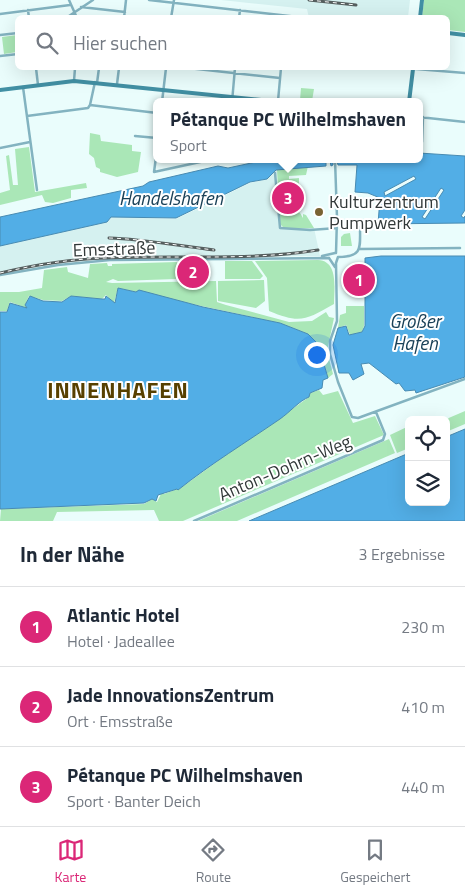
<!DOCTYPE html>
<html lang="de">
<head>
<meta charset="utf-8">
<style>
  :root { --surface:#fff; --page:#f2f2f3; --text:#1f2937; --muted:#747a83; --line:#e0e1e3; --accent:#db2777 }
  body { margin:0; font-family:"Titillium Web",sans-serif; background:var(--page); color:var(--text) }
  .controls { position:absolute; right:15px; bottom:15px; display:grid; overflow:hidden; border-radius:8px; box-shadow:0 5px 20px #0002 }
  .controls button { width:45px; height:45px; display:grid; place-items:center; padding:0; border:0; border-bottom:1px solid var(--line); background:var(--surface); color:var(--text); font:25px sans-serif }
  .you { position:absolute; left:316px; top:354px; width:18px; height:18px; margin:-12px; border:4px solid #fff; border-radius:50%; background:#1a73e8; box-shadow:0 0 0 8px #1a73e833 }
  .badge { display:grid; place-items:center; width:32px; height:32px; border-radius:50%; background:var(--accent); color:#fff; font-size:16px; font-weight:700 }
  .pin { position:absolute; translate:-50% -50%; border:2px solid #fff; box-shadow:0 1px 5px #0006 }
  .popup { position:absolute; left:153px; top:98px; width:270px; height:65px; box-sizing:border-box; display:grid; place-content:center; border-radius:8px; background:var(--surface); filter:drop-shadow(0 1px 4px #0005); font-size:16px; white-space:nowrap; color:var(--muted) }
  .popup b { font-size:19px; color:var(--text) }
  .popup::after { content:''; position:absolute; left:50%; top:100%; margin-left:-10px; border:10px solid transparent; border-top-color:var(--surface) }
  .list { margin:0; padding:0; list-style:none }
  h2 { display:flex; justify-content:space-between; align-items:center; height:65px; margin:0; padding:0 20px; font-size:21px }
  h2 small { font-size:16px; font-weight:400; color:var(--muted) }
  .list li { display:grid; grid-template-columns:32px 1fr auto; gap:15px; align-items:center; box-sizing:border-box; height:80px; padding:0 20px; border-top:1px solid var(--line) }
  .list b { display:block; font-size:19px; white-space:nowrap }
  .list p { margin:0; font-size:16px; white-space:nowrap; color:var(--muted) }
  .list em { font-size:16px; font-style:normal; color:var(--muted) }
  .icon { flex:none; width:28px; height:28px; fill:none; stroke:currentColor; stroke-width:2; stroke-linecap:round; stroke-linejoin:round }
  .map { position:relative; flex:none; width:465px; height:521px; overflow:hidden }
  .search { position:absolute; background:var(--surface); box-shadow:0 5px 20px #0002; left:15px; right:15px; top:15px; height:55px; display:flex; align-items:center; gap:12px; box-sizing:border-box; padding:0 18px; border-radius:8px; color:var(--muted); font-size:19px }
  .sheet { height:305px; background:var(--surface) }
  nav { display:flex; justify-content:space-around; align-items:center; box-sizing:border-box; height:70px; border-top:1px solid var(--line); background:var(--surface); font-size:14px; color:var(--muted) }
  nav a { display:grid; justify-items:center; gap:2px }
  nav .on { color:var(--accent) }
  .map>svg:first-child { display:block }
</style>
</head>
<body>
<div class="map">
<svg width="465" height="521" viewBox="0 0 465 521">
  <rect width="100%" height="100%" fill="#eafdfc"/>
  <path fill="#d5f1f0" d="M221 0H410L408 17 309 18 307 9Z
    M277 170 280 224 285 229 314 228 320 256 103 258 54 263 0 274V246L106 222 111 217 176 219 250 183 267 179Z"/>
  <path fill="#aae7b7" d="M424 0H465V32L448 30V18L422 17Z
    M17 35V52L4 54 2 37Z
    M301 88 314 89 312 101 300 100Z
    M90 133 100 135 101 141 132 145V151L141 152 138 172 117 177 100 172V169L96 167 94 158 89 154Z
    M29 147 35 192 86 183 87 188 71 190V198L53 203 45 202 42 195 0 205V193L10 190 6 156 9 155 13 185H18L15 149Z
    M298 166H308L306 175 289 176V179L299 178V184L289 182V191L285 192V195L290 194 291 202 286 203 300 213 303 218V214L306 215 314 228 285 229 280 224 277 170Z
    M350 233 352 246H341V237L344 234Z
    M318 260C339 261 334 289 334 304 306 320 300 324 269 311L267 278 255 261Z
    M225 261H252L263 276 260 279H225Z
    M177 262 176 279 118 281 113 279 106 282 112 283 216 281 217 302 226 305 289 322 312 321 326 312 329 317 334 318 327 351 333 374 328 378 318 344 308 334 280 323 118 288 114 303 106 295 102 299 71 296 62 301 43 300 29 296 25 305 27 308 10 302 7 311H0V292H19L42 288 44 270 67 267 68 272 88 278 90 264 107 263 108 266H112V264Z
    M264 280 265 301 256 308 218 301V281Z
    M346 306H364V326L362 332 350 335 346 325 338 328 340 315 346 313Z
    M319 390 323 395 338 391 353 423 375 416 384 435 183 521H159L154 510 57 512 53 521H0L1 509 144 504 152 499 157 502 162 492 164 494 177 489 178 490 251 437 252 438 309 397 310 393Z
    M465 411V424L446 432V420H444Z
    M409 426V448L397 453 390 435Z
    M389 439 395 453 237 521H198Z"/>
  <path fill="#52aee6" stroke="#488bb2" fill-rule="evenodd" d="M419 153 465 156V210L461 216 464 218 465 216V223L378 224 380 198 368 193 355 192 357 165H338L337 161H333V165L331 166 330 161H326V166L276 170 267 179 250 182 176 218 111 217 107 222 0 246V217L143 186 149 182 218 166 228 168 270 159H419ZM414 176 416 179 385 196 384 192ZM441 188 444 190 425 219 422 217Z
    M381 256H465V377L416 393 415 390 405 391 399 383 396 384 369 363 361 364 364 374 353 380 349 373H339L333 345 338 328 346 326 349 335 362 332 365 326V258Z
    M118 288 136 292 139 290 203 307 280 323 308 334 318 344 328 378 323 380 322 388 310 393 309 397C299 401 290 412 280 419 245 443 212 463 178 490L177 489 158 495 156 501 152 499 144 503 0 509V312H7L10 303 27 308 25 305 30 296 43 301 62 302 71 296 102 299H105L106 296 115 303Z
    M465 429V521H249L409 453V502H446V437Z"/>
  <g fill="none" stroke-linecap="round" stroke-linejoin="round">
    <path stroke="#83b3c0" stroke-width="2.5" d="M69 0 77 18
      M149 0 307 18
      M81 7 125 12
      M28 10 29 18
      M0 14 70 5
      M66 18 93 0
      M124 18 126 0
      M171 18 174 0
      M239 18 240 10
      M0 35 18 33
      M0 56 18 54
      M36 68 38 85
      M188 68 280 78
      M404 68 465 73
      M74 81 75 68
      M97 83 99 68
      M117 84 119 68
      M23 87 37 190
      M278 101 281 68
      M162 102 166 68
      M232 102 235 68
      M90 105 95 82
      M27 116 88 108 90 105 157 113
      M419 117 465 122
      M135 136 157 138
      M422 142 423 117
      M0 148 30 142
      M157 150 154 172 214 159
      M335 159 337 218 336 253
      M275 173 280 228 310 230 337 228
      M360 249 460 248
      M322 256 335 253
      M338 257 336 263 337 321 330 341V354L338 382 352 417 358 418 465 379
      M338 257C363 257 360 248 360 227
      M329 258 335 267
      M0 275 58 265 110 260 329 258
      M194 521 383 440 385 434 376 412"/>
    <path stroke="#4290a4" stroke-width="4" d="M420 18 422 0
      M448 33 465 35
      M0 90 74 81 281 102
      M409 102 413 69"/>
    <defs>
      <path id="rail" d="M309 0 356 5
        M109 238C144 239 179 246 214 250
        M0 273C34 265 70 259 105 258 174 255 251 261 318 250"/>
    </defs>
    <use href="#rail" stroke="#555e5e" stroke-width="3"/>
    <use href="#rail" stroke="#fff" stroke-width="1" stroke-dasharray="4" stroke-linecap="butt"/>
  </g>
  <circle fill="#796333" stroke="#fff" stroke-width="2" cx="319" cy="212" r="5"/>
  <g text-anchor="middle" stroke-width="4" stroke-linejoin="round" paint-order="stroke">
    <g font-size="18" fill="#313838" stroke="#fff" text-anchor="start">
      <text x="329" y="208">Kulturzentrum<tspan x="329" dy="21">Pumpwerk</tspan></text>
    </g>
    <g font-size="18" fill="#313838" stroke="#fff">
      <text transform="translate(114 249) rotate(-2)" y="6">Emsstraße</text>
      <text transform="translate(285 468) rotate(-23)" y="6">Anton-Dohrn-Weg</text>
    </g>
    <g font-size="19" font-style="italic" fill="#1a4158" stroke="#fff">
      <text x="171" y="205">Handelshafen</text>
      <text x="415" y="328">Großer<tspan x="415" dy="22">Hafen</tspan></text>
    </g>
    <g font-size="22" font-weight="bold" letter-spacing="1" fill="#574000" stroke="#fff">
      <text x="118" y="398">INNENHAFEN</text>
    </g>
  </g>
</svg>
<div class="controls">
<button><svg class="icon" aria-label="locate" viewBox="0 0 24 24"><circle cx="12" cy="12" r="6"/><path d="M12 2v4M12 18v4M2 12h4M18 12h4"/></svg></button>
<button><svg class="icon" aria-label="layers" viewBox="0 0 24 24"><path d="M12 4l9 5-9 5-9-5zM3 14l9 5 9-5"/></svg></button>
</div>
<div class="you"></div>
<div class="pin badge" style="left:359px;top:280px">1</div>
<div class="pin badge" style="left:193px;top:272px">2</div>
<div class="pin badge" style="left:288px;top:198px">3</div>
<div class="popup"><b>Pétanque PC Wilhelmshaven</b>Sport</div>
<div class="search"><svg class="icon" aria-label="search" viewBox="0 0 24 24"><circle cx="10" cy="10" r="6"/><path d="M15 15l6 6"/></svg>Hier suchen</div>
</div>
<section class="sheet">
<h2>In der Nähe<small>3 Ergebnisse</small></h2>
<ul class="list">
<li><span class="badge">1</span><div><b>Atlantic Hotel</b><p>Hotel · Jadeallee</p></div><em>230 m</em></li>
<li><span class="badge">2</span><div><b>Jade InnovationsZentrum</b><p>Ort · Emsstraße</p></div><em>410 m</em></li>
<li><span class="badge">3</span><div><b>Pétanque PC Wilhelmshaven</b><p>Sport · Banter Deich</p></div><em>440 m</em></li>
</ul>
</section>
<nav>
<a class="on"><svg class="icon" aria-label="map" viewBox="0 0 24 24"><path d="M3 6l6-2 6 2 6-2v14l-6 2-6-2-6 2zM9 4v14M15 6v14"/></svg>Karte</a>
<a><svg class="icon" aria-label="directions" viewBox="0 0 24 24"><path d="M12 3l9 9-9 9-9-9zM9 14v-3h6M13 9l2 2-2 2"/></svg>Route</a>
<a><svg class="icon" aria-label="saved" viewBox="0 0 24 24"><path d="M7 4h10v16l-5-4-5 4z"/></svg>Gespeichert</a>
</nav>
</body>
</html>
